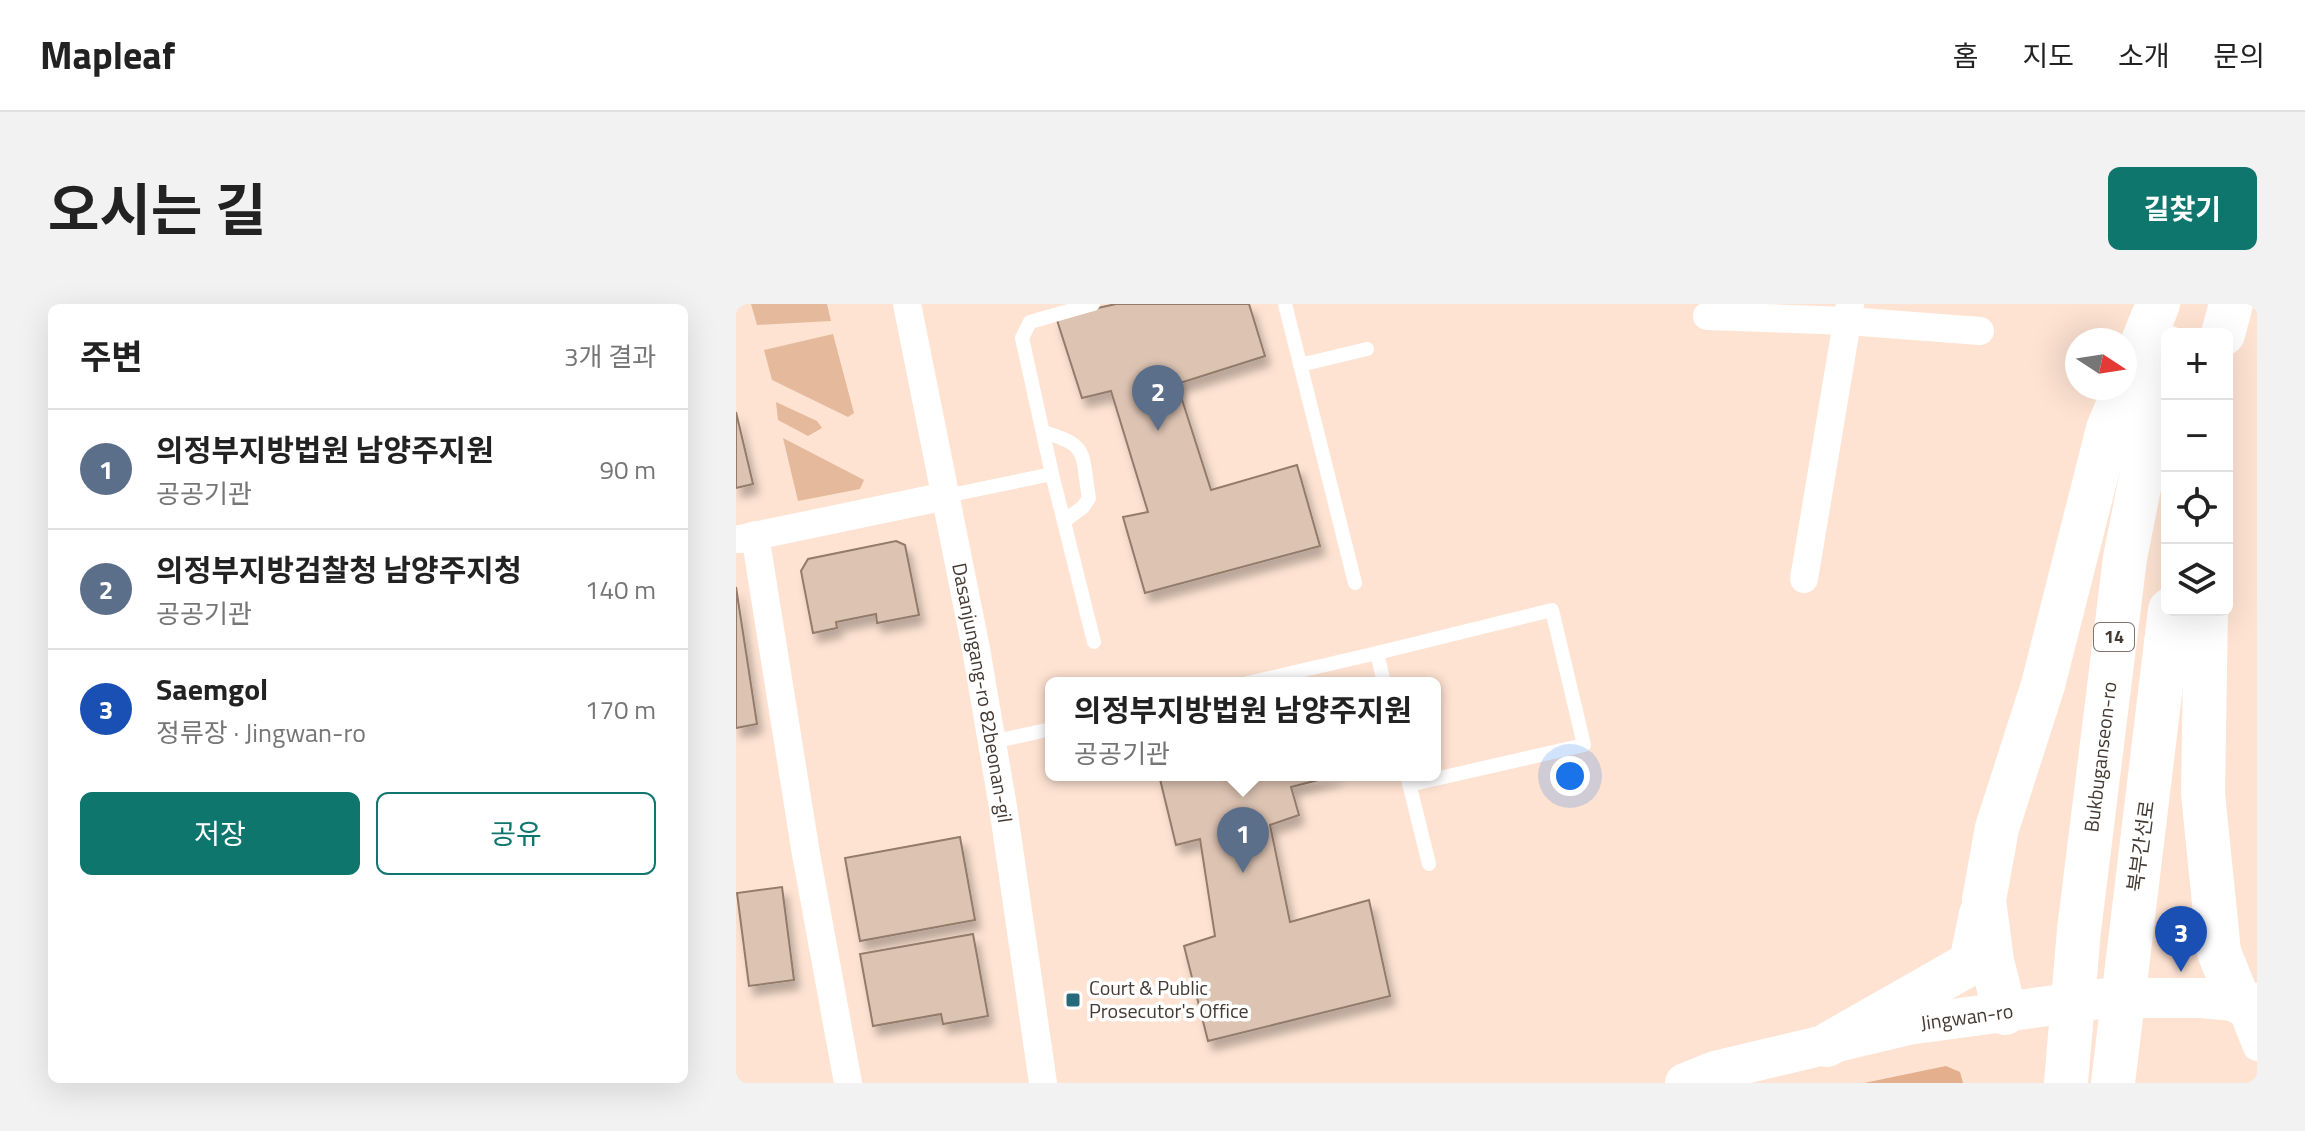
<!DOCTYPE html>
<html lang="ko">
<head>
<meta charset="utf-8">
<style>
  :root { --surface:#fff; --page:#f2f2f2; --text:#222; --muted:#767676; --line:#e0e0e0; --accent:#0f766e }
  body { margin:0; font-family:"Titillium Web","Noto Sans KR",sans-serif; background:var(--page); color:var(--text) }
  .controls { position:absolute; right:24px; top:24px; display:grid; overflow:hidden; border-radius:12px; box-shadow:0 8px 32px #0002 }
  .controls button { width:72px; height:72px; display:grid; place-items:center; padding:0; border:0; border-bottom:2px solid var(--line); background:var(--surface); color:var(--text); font:40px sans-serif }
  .compass { position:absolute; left:1329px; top:24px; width:72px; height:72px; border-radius:50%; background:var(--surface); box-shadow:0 8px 32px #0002; rotate:102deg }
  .you { position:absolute; left:834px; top:472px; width:28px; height:28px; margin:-20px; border:6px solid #fff; border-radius:50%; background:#1a73e8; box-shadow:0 0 0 12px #1a73e833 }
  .badge { display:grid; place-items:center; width:52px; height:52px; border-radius:50%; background:var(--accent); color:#fff; font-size:26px; font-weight:700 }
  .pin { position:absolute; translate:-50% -66px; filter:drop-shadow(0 2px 4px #0008) }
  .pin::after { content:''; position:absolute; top:42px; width:28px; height:24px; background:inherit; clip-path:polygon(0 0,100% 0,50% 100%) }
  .popup { position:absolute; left:309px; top:373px; width:396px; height:104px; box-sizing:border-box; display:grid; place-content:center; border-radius:12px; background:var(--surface); filter:drop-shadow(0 2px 6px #0005); font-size:26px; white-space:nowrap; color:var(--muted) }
  .popup b { font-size:30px; color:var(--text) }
  .popup::after { content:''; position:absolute; left:50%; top:100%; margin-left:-16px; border:16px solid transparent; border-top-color:var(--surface) }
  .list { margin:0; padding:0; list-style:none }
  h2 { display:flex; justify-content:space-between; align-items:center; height:104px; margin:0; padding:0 32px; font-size:34px }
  h2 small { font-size:26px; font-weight:400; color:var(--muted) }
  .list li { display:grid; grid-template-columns:52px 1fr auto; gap:24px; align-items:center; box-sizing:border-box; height:120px; padding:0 32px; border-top:2px solid var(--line) }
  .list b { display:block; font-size:30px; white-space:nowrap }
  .list p { margin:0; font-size:26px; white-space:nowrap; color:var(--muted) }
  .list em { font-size:26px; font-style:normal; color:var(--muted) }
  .actions { display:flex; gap:16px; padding:24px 32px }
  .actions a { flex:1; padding:18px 0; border:2px solid var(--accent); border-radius:12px; text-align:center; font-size:28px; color:var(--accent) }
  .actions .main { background:var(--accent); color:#fff }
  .icon { flex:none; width:44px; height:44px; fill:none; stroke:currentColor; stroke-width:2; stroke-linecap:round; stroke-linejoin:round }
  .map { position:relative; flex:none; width:1521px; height:779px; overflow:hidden; border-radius:12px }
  header { display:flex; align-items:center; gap:48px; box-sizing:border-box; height:112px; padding:0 40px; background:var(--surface); border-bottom:2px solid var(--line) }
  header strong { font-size:38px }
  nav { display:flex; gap:44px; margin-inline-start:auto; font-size:28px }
  .intro { display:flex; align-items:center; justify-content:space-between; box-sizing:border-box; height:192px; padding:0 48px }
  h1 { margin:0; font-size:56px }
  .button { padding:20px 36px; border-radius:12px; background:var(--accent); color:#fff; font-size:28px; font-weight:700 }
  main { display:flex; gap:48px; padding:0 48px }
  aside { flex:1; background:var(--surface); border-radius:12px; box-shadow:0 8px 32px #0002 }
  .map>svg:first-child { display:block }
</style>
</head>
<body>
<header>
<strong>Mapleaf</strong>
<nav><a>홈</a><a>지도</a><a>소개</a><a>문의</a></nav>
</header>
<div class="intro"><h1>오시는 길</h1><a class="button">길찾기</a></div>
<main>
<aside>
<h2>주변<small>3개 결과</small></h2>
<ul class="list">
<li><span class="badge" style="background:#5c6f8a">1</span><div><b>의정부지방법원 남양주지원</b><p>공공기관</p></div><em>90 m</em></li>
<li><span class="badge" style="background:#5c6f8a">2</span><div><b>의정부지방검찰청 남양주지청</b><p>공공기관</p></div><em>140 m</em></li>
<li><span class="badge" style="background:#1a4fb4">3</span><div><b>Saemgol</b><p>정류장 · Jingwan-ro</p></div><em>170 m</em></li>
</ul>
<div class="actions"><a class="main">저장</a><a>공유</a></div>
</aside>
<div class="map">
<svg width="1521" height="779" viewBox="0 0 1521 779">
  <defs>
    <filter id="shadow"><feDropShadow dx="5" dy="9" stdDeviation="4" flood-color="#0004"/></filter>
  </defs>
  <rect width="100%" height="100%" fill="#fee3d2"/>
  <path fill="#e5b99b" d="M15 0H91L95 17 21 21Z
    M97 30 118 109 112 113 36 76 28 46Z
    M40 98 81 117 86 124 72 132 42 116Z
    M47 134 128 176 124 185 62 197Z"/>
  <path fill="#e3af8c" d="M1210 762 1224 768 1227 779H1128Z"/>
  <path fill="#ddc3b2" stroke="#937b6b" stroke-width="2" filter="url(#shadow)" d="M380 0H513L529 52 441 80 475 186 561 161 584 242 409 289 387 213 412 208 375 87 346 94 320 13Z
    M0 108 17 180 0 184Z
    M160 237 169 241 183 311 141 319 140 310 100 318 101 324 77 329 65 267 72 255Z
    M0 283 21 420 0 424Z
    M423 471H602L555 483 563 511 534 521 554 618 633 596 654 692 472 737 448 642 479 632 464 535 440 541Z
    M224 533 239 616 124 637 109 554Z
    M46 583 58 676 13 682 1 589Z
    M237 630 252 712 207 720 205 710 137 722 124 650Z"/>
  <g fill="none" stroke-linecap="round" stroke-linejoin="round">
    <path stroke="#fff" stroke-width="14" d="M357 0 294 18 286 34 316 170 358 338
      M549 0 619 279
      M564 61 631 45
      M307 128C354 141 345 149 353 194L347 203 328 217
      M210 192 316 170
      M641 349 816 306 848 441 673 481
      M512 379 641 349 648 379
      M256 438 315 425
      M671 471 693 560"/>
    <g stroke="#fff" stroke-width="28">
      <path id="s1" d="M171 0 240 345 267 503 307 779"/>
      <path d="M971 12 1112 17 1244 27"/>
      <path d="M19 231 70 550 112 779"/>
      <path d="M4 235 210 192"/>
      <path d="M1068 275 1114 0"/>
      <path d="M1503 698 1521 743"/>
    </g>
    <path stroke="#fff" stroke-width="40" id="s2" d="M949 779 979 767 1172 721 1371 694H1465L1521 699"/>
    <g stroke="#fff" stroke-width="44">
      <path d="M1487 30 1495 0"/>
      <path d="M1393 72 1422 0"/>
      <path d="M1470 306 1467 490 1483 648 1503 698"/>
      <path d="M1269 709 1256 657 1248 596 1261 524 1307 381 1372 125 1389 84"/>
      <path d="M1091 741 1235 659 1245 610"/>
      <path id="s3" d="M1330 779 1343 626 1389 254 1431 43"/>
      <path d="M1377 779 1434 306"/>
    </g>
  </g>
  <rect fill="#26697b" stroke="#fff" stroke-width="3" x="329" y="688" width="16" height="16" rx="4"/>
  <g text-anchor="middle" stroke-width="7" stroke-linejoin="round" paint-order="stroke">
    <rect fill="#fff" stroke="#7c7570" stroke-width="2" x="1358" y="319" width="40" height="28" rx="6"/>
    <g font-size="18" font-weight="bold" fill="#443a33">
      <text x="1378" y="339">14</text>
    </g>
    <g font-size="20" fill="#443a33" stroke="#fff">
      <text dy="7" stroke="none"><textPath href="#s1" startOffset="396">Dasanjungang-ro 82beonan-gil</textPath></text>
      <text dy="7" stroke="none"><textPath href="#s3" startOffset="328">Bukbuganseon-ro</textPath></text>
      <text transform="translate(1405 542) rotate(-82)" y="7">북부간선로</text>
      <text dy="7" stroke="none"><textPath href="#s2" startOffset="290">Jingwan-ro</textPath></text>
    </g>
    <g font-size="20" fill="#443a33" stroke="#fff" text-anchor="start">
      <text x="353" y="691">Court &amp; Public<tspan x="353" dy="23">Prosecutor's Office</tspan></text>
    </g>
  </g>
</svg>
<div class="controls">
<button>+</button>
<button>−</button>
<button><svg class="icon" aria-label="locate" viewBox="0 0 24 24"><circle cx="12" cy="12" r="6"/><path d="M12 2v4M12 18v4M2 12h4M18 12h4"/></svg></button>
<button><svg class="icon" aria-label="layers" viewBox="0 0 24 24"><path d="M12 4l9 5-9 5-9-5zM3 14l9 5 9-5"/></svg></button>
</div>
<svg class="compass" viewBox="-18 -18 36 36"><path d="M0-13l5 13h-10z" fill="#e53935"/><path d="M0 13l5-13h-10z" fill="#767676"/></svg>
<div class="you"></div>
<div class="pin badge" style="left:507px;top:569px;background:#5c6f8a">1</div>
<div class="popup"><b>의정부지방법원 남양주지원</b>공공기관</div>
<div class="pin badge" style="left:422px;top:127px;background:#5c6f8a">2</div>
<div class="pin badge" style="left:1445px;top:668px;background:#1a4fb4">3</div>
</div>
</main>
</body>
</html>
